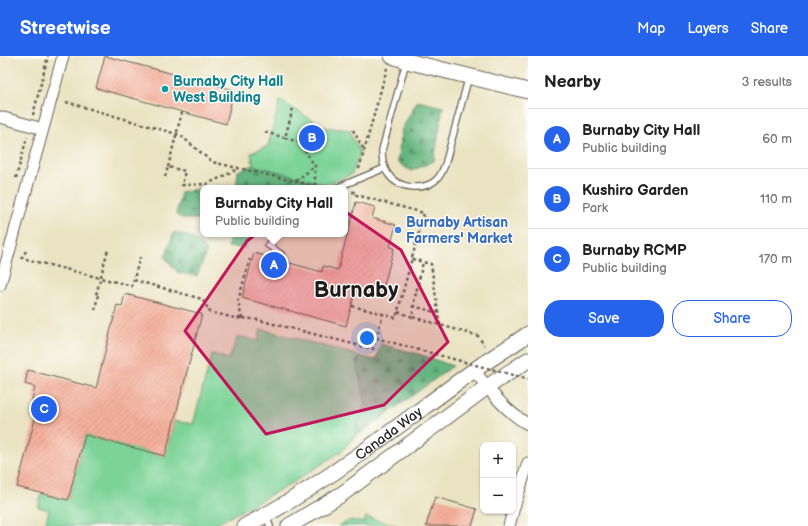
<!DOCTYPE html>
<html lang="en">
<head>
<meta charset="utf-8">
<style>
  :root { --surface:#fff; --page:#f2f2f2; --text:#222; --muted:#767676; --line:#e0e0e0; --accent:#2563eb }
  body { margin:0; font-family:"Balsamiq Sans",sans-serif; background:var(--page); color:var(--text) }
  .controls { position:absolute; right:12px; bottom:12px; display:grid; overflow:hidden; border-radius:8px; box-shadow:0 1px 3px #0004 }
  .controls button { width:36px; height:36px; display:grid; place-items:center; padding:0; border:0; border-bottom:1px solid var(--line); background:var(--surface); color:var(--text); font:20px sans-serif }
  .you { position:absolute; left:367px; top:282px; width:14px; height:14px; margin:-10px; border:3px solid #fff; border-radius:50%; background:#1a73e8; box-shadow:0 0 0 6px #1a73e833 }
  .badge { display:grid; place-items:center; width:26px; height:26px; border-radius:50%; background:var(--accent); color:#fff; font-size:13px; font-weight:700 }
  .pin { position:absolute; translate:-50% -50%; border:2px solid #fff; box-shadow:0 1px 4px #0006 }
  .popup { position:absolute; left:200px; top:129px; width:148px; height:52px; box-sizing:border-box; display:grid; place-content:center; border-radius:8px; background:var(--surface); filter:drop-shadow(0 1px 3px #0005); font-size:13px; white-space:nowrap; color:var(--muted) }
  .popup b { font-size:15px; color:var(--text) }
  .popup::after { content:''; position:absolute; left:50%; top:100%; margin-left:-8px; border:8px solid transparent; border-top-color:var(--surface) }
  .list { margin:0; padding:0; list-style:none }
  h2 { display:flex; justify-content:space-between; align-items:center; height:52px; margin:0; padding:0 16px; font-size:17px }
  h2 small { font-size:13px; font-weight:400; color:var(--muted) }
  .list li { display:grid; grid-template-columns:26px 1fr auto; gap:12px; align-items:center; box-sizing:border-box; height:60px; padding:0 16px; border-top:1px solid var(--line) }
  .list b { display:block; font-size:15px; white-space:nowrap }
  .list p { margin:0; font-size:13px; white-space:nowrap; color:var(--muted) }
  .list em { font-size:13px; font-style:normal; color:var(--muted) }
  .actions { display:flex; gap:8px; padding:12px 16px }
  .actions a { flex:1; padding:9px 0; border:1px solid var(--accent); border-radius:16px; text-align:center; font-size:14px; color:var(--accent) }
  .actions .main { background:var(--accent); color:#fff }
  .map { position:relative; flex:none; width:528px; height:470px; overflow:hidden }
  header { display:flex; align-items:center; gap:24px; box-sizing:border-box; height:56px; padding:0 20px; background:var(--accent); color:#fff }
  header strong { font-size:19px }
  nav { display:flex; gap:22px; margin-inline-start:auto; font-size:14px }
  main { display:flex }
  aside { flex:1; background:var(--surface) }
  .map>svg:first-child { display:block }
</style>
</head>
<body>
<header>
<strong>Streetwise</strong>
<nav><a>Map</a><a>Layers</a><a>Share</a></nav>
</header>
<main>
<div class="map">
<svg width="528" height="470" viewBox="0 0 528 470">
  <defs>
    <pattern id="forest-firs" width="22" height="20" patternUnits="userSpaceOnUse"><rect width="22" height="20" fill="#65b580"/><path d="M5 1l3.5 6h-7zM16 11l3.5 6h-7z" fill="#529268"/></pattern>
    <pattern id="park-crowns" width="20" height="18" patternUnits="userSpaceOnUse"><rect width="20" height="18" fill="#7cd397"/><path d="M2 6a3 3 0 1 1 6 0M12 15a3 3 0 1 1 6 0" fill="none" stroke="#6bb582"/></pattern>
    <pattern id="building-hatch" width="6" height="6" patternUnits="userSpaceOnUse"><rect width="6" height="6" fill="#f4b09b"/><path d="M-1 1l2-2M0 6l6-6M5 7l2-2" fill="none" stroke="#d19785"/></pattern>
  </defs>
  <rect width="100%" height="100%" fill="#fdfcf7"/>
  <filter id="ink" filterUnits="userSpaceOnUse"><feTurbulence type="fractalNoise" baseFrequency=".025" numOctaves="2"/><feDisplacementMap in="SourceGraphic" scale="8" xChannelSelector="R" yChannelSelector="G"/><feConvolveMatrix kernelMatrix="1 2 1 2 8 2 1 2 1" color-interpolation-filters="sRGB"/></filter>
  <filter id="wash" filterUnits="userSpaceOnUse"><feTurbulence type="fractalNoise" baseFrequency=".012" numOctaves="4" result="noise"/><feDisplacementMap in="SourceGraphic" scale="16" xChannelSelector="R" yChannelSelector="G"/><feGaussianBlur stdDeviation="0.9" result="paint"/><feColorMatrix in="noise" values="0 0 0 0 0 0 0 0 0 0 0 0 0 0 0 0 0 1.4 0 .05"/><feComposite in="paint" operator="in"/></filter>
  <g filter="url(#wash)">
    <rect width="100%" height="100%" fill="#eae2c0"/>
    <path fill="#7cd397" stroke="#4c785a" d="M280 44 323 71 349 74 360 97 352 118 326 129 253 109 251 97 268 90Z
      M261 273 360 300 356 306 366 347 351 384 342 395 289 429 226 463 212 470H45L49 454 38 451 42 437 68 444 85 379 165 400 174 365 193 368 212 298 229 303 238 280 258 285Z"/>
    <path fill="url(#forest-firs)" stroke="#40684e" d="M417 45 443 51 434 105 411 115 397 106 402 73Z
      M253 109 326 129 318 132H236L238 115Z
      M203 132V163H185L176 159 181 136Z
      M174 176 193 182 207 195 197 220 178 217 165 201Z
      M230 178H254L244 192 228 191Z
      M381 288 419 298 453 310 351 384 366 347 356 306 360 300 376 304Z"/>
    <path fill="url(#park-crowns)" stroke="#4c785a" d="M366 461 399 470H338L351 464 364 467Z"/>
    <g id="blocks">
      <path fill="url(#building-hatch)" d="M105 0 234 34 226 68 96 32Z
        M356 146 375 151 372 162 396 169 390 191 394 192 381 240 356 233 346 270 242 242 254 197 322 216 323 210 338 214Z
        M125 238 202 258 165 400 85 379 68 444 17 431 37 356 33 355 35 344H32L35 331 25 328 28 314 96 332 117 249 122 250Z
        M435 441 477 453 472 470H426Z"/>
    </g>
  </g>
  <g filter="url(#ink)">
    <use href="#blocks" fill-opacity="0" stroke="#646155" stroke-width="1"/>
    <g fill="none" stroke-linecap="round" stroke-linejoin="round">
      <defs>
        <path id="service" d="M406 6 382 94C382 102 383 111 388 118 398 133 425 136 438 122 441 119 443 113 445 109L469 20
          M336 132 385 112
          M277 178 268 189 281 198
          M266 460 270 470"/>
        <path id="minor" d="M0 61 43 73
          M0 229 63 0
          M474 314C489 334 506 356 528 368
          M513 454 528 407
          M509 470 513 455"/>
        <g id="secondary">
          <path d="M392 0 407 5 528 35"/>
          <path id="s1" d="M245 470C327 428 398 369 473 315 491 302 510 291 528 278"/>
          <path d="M289 470 342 438 487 331 528 304"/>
        </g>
      </defs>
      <use href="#service" stroke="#646155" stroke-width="8"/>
      <use href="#minor" stroke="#646155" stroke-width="13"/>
      <use href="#secondary" stroke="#646155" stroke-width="17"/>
      <path stroke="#646155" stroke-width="2.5" stroke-dasharray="3 3" stroke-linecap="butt" d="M66 46 180 79 212 106 315 130
        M33 59 48 0
        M353 74 364 94
        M265 76 285 82 293 52
        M285 82 299 86 315 110V130L317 132
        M359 113 387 12
        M165 121 168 111 185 115 182 129 207 128 234 115 237 111
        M16 122 27 81
        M296 125 315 110
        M26 195 22 202 132 230 140 201
        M412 203 423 206
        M134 224 202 243 210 256 235 262 254 263 373 293 383 258 396 262 424 157 353 138 354 134
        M352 250 383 258
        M413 250 439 257
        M95 254 98 239H96L108 193
        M398 256 413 261
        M242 263 238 245 250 203
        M440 269 431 208 423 206 413 250V261L478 280 484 289
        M376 282 423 295"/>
      <use href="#service" stroke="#fff" stroke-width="5.5"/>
      <use href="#minor" stroke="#fff" stroke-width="11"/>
      <use href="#secondary" stroke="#fff" stroke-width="15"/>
      <path stroke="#646155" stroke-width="2.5" stroke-dasharray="3 3" stroke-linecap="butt" d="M168 111 182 56
        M423 295 528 323"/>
    </g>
  </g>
  <path fill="#c2185b" fill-opacity="0.2" stroke="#c2185b" stroke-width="3" stroke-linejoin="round" d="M314 134 401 194 448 286 384 349 266 378 185 275 247 185Z"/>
  <circle fill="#0f9aa8" stroke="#fdfcf7" stroke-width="1.5" cx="165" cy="33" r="4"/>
  <circle fill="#3f7fe0" stroke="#fdfcf7" stroke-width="1.5" cx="398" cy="174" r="4"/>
  <g text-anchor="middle" stroke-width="3" stroke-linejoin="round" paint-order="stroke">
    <g font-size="14" font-weight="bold" fill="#0d838f" stroke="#fdfcf7" text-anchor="start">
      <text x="173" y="30">Burnaby City Hall<tspan x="173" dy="16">West Building</tspan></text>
    </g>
    <g font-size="14" font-weight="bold" fill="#366cbe" stroke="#fdfcf7" text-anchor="start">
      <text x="406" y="171">Burnaby Artisan<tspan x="406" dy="16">Farmers' Market</tspan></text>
    </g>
    <g font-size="14" fill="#1c1c1c" stroke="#fdfcf7">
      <text dy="5" stroke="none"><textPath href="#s1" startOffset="171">Canada Way</textPath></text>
    </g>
    <g font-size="22" font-weight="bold" fill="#1c1c1c" stroke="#fdfcf7">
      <text x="356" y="241">Burnaby</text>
    </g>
  </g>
</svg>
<div class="controls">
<button>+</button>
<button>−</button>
</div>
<div class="you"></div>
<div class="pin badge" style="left:274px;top:209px">A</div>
<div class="popup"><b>Burnaby City Hall</b>Public building</div>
<div class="pin badge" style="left:312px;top:82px">B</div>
<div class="pin badge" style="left:44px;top:353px">C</div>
</div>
<aside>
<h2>Nearby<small>3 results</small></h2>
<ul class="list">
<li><span class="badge">A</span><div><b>Burnaby City Hall</b><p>Public building</p></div><em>60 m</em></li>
<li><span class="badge">B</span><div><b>Kushiro Garden</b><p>Park</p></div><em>110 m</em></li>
<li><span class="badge">C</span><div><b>Burnaby RCMP</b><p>Public building</p></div><em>170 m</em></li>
</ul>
<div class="actions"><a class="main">Save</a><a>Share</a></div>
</aside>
</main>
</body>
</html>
